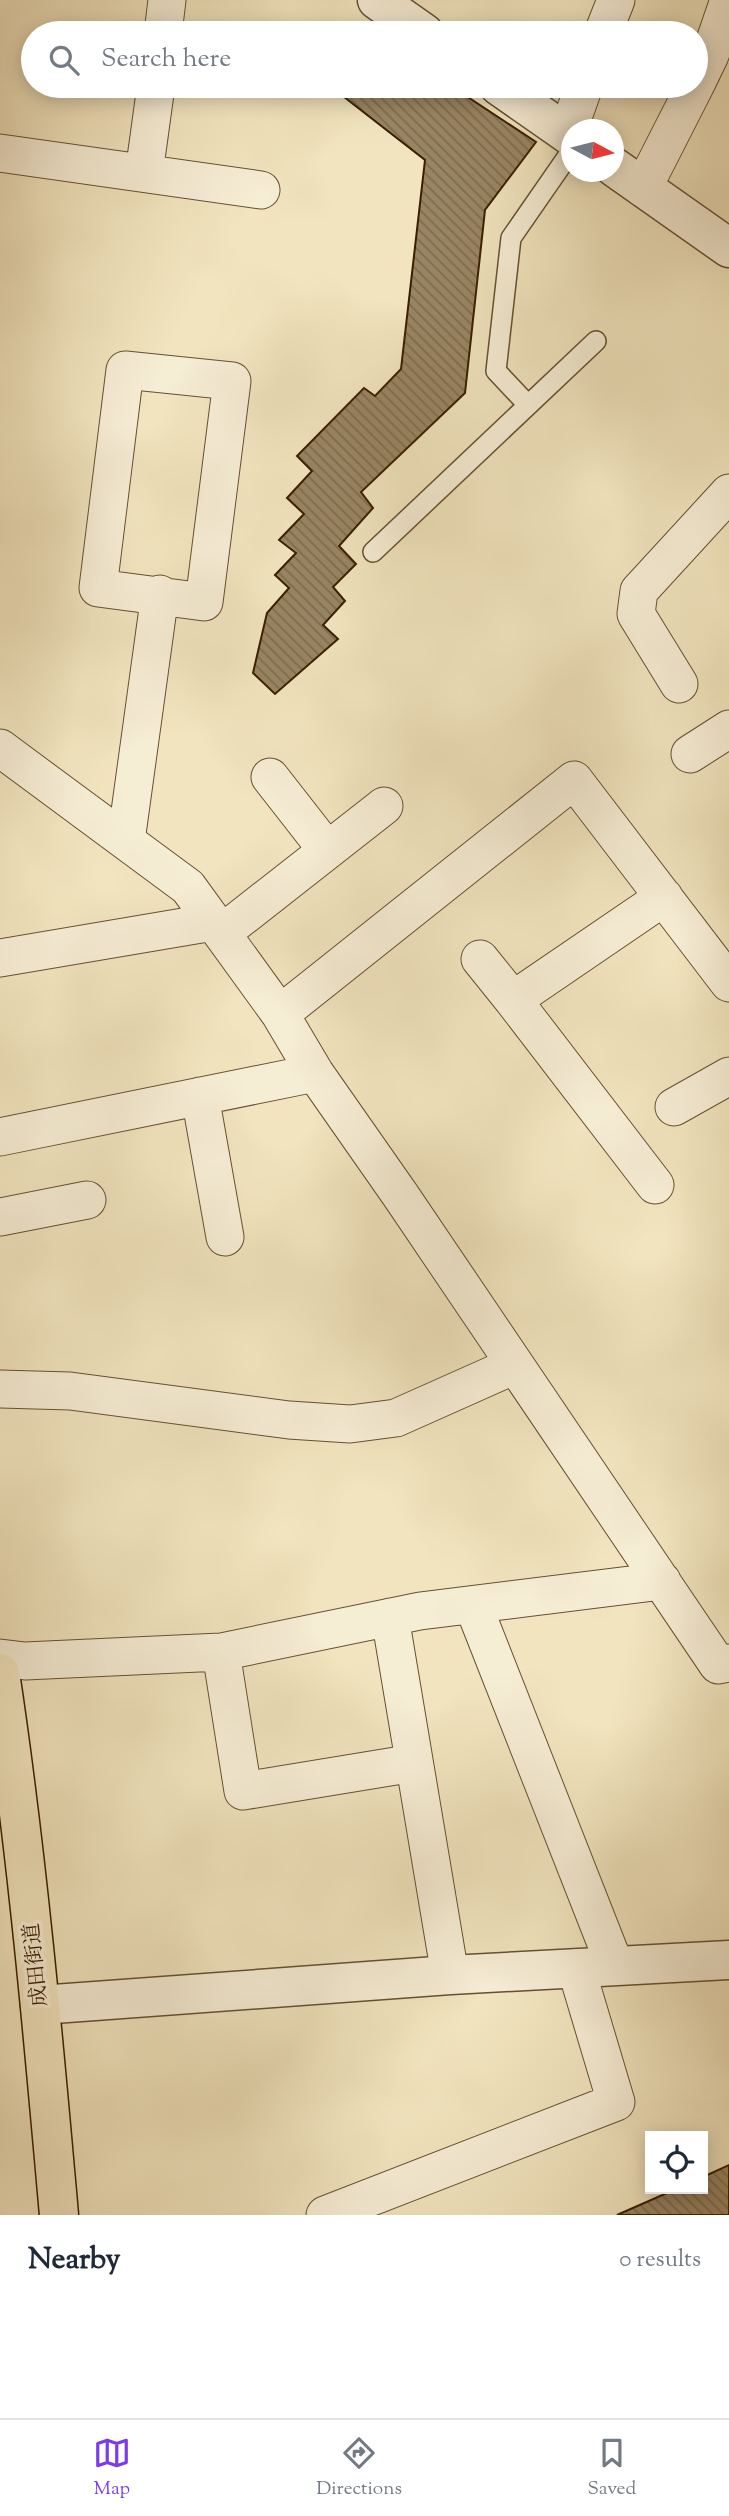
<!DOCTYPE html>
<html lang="en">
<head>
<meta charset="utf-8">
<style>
  :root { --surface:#fff; --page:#f2f2f3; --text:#1f2937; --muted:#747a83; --line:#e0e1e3; --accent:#7c3aed }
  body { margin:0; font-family:"Sorts Mill Goudy","Noto Serif JP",serif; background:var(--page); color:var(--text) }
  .controls { position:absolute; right:21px; bottom:21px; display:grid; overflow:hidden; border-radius:0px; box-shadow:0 4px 18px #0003 }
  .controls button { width:63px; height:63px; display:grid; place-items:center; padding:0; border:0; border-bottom:2px solid var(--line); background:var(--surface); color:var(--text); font:35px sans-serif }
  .compass { position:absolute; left:561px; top:119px; width:63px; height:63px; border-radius:50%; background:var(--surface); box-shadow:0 4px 18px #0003; rotate:97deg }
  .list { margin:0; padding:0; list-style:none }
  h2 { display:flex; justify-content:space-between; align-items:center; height:91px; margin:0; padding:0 28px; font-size:30px }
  h2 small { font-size:23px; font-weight:400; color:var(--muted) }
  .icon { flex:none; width:38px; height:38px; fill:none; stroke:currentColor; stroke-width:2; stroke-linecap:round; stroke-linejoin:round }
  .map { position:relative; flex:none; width:729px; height:2215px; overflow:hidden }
  .search { position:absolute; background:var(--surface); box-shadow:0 4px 18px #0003; left:21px; right:21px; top:21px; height:77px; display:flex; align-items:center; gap:18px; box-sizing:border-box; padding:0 24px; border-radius:38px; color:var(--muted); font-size:26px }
  .sheet { height:203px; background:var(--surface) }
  nav { display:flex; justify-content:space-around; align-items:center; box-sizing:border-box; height:98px; border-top:2px solid var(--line); background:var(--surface); font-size:19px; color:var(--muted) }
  nav a { display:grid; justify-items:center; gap:4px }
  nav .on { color:var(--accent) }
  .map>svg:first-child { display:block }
</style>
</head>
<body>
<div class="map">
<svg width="729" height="2215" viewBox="0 0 729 2215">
  <defs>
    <pattern id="building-back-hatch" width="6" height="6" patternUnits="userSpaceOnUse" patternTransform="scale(1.75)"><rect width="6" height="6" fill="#998563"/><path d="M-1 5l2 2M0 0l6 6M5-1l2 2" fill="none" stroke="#7e6c4f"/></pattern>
  </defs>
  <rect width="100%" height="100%" fill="#f1e4be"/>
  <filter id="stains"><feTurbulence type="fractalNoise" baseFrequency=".00286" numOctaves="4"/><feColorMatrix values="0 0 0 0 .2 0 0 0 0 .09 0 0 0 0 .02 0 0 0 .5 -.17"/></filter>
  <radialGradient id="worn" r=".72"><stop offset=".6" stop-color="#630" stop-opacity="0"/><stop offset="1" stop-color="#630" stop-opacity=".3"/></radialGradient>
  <path fill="url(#building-back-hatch)" stroke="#391e00" stroke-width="2" d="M330 86H451L536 142 485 210 465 393 361 492 373 508 339 546 356 564 333 587 345 601 323 625 338 639 275 694 253 673 267 613 289 588 275 575 296 553 279 540 304 514 287 498 312 471 297 456 364 388 375 396 401 369 425 160Z
    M729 2165V2215H617L676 2189H703V2177Z"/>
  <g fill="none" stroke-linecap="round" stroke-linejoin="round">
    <defs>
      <path id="service" d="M528 405 496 371 511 238 572 150
        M373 552 596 341"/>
      <path id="minor" d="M163 33 167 0
        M603 33 616 0
        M696 84 710 55 729 0
        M567 134 584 86
        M0 153 261 190
        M144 173 156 86
        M643 188 695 86
        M125 370 232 381 204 602 98 588Z
        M679 684 636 614 639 591 729 493
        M0 748 188 887 280 1014 315 1073 401 1196 718 1665 729 1663
        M690 754 729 729
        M270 777 327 850
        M126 841 160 594
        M222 933 384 806
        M0 958 213 922
        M480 959 513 1000 655 1185
        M513 1000 664 897
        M280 1014 574 780 729 983
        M200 1096 225 1237
        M674 1107 729 1076
        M0 1137 315 1073
        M0 1217 87 1200
        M0 1389 70 1391 289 1420 350 1424 396 1418 515 1365
        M473 1605 615 1966
        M390 1617 450 1975
        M221 1652 243 1791 414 1763
        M0 1658 25 1661 221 1652 420 1611 662 1581
        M325 2215 616 2102 576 1968"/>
      <path id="tertiary" d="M377 0 424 33
        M499 86 572 137
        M614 167 729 248
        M40 2005 450 1975 729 1960"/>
      <path id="trunk" d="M0 1673C27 1853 43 2034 59 2215"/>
    </defs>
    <use href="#service" stroke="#675030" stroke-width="22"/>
    <use href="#minor" stroke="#675030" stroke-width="39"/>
    <use href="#tertiary" stroke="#675030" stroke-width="41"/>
    <use href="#trunk" stroke="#391e00" stroke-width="41"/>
    <use href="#service" stroke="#f6edd5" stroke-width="19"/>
    <use href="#minor" stroke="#f6edd5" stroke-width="37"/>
    <use href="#tertiary" stroke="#f6edd5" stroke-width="38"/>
    <use href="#trunk" stroke="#f1e4be" stroke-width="38"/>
  </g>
  <g text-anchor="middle" stroke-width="7" stroke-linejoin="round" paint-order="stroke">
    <g font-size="21" fill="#391e00" stroke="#f6edd5">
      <text transform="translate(35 1965) rotate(-96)" y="7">成田街道</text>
    </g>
  </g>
  <rect width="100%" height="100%" filter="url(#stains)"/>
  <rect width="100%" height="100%" fill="url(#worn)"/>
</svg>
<div class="controls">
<button><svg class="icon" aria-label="locate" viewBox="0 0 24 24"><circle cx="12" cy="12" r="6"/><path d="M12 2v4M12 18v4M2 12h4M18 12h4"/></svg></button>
</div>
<svg class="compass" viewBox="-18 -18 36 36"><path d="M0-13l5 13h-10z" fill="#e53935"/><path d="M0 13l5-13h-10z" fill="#747a83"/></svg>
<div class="search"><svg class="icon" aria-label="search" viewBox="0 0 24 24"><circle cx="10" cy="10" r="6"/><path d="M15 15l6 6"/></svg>Search here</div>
</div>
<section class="sheet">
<h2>Nearby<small>0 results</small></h2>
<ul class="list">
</ul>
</section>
<nav>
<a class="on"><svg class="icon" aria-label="map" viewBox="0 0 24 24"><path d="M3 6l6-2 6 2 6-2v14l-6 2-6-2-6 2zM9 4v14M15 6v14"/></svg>Map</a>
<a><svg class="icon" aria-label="directions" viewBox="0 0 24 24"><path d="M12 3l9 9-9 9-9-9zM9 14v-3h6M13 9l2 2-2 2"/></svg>Directions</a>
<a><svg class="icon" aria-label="saved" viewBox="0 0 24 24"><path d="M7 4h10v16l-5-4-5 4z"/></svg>Saved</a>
</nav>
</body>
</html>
